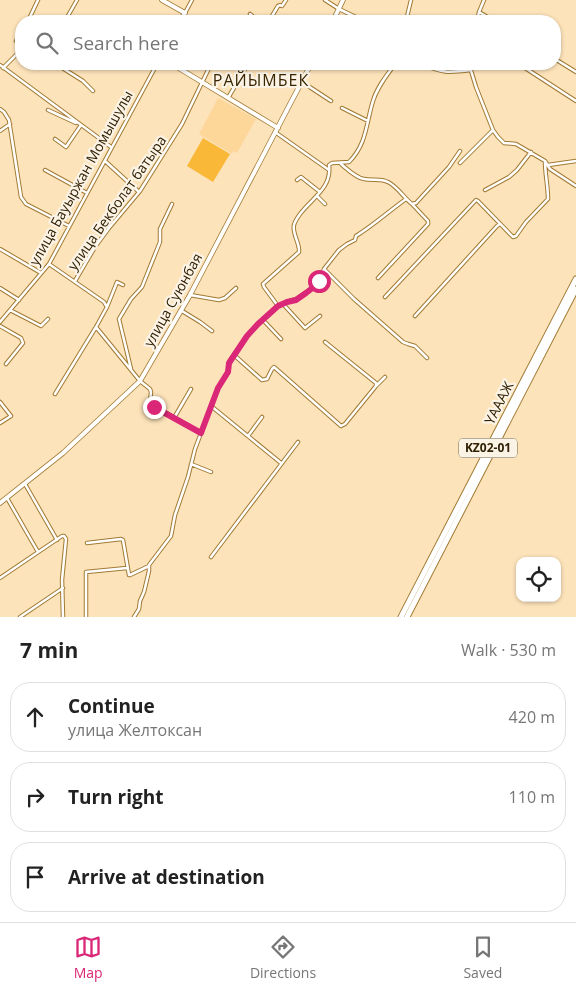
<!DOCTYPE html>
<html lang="en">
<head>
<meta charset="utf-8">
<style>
  :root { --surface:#fff; --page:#f6f6f6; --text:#222; --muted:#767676; --line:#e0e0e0; --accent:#db2777 }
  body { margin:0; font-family:"Open Sans",sans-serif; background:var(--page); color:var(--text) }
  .controls { position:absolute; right:15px; bottom:15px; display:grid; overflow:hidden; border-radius:10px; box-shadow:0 1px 4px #0004 }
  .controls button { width:45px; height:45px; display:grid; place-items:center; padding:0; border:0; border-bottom:1px solid var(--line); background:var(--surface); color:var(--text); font:25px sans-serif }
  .stop { position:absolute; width:15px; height:15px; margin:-11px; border:4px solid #db2777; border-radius:50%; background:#fff }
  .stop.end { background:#db2777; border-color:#fff; box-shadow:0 1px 5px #0008 }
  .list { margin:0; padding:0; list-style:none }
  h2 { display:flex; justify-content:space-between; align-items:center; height:65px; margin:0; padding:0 20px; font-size:21px }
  h2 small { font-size:16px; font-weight:400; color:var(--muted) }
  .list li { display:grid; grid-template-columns:32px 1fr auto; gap:15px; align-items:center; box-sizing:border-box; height:70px; margin:0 10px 10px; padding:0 10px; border:1px solid var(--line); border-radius:20px }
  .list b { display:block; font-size:19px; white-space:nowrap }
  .list p { margin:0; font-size:16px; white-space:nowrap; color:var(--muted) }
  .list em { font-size:16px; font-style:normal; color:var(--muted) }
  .icon { flex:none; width:28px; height:28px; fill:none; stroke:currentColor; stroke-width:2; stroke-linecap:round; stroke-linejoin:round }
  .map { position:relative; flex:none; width:576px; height:617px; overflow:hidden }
  .search { position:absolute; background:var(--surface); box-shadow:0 1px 4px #0004; left:15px; right:15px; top:15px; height:55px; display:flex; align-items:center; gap:12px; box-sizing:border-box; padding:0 18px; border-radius:20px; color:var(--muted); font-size:19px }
  .sheet { height:305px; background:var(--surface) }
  nav { display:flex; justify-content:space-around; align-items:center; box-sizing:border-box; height:70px; border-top:1px solid var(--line); background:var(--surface); font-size:14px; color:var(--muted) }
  nav a { display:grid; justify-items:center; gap:2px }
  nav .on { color:var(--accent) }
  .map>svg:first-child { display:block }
</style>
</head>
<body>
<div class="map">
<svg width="576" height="617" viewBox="0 0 576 617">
  <rect width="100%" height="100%" fill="#fde3ba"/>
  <path fill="#fdd79a" d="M218 98 256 119 237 153 233 151 232 154 199 134Z"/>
  <path fill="#f9b838" d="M203 138 230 154 213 182 187 166Z"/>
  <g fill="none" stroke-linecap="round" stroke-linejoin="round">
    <defs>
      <path id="street" d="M325 0 339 9 364 21
        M479 12 494 21
        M185 13 192 0
        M250 14 258 21
        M28 21 38 0
        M65 21 77 0
        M269 21 278 6 280 5 282 6 286 0
        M406 21 411 0
        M477 21 479 12 484 0
        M21 32 16 41 21 43
        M555 59 576 72
        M56 64 83 81 93 91
        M421 64C443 73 447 73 471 70
        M469 64 476 87 493 130 498 137 504 143 516 144 545 161 550 169 576 186
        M519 64 576 101
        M0 65 111 147
        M3 68 21 50
        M302 82 331 101
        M228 98 248 64
        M342 108 368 121
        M0 109 4 112 9 120 21 197 26 204 69 226
        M48 110 76 123
        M0 131 10 124
        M275 132 329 170
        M55 139 66 147 81 125
        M105 161 139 192
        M460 163 493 130
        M341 164C347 169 356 178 364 179 373 181 380 178 388 182 398 187 404 198 412 204L416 203 449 167 460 151
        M548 165 576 161
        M45 170 87 193
        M297 180 301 177 320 192
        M485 190 509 177 517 170 531 152
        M317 196 325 204
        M0 249 41 273
        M49 264 104 302 107 307 96 327 55 394
        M324 269 354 299 403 342 408 344 415 346 427 358
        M378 278 428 224V221L412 204
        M75 281 95 247 109 228 140 191 182 124 211 64
        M0 288 19 300
        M190 295 219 300 225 298 236 288
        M385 297 476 200 478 201 513 237 516 236 526 222 548 199C548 186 545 174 545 161
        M283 304 305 328 320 316
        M278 306 264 287 263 284 299 252C300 243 292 234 294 225 295 221 298 217 300 214 312 198 332 188 329 165L332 163 349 162C367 144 366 123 373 101 377 87 387 75 395 64
        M107 307 117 282 123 285
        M10 310 41 326 48 319
        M182 311 200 322 212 331
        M415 316 497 226 500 224
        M263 320 281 339
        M0 322 49 264 157 64
        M0 326 21 338 23 343 6 364
        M96 327 140 381 150 389 151 392 150 402 152 405 201 433
        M234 355 262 380 267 379 272 369 274 367 341 426 345 424 376 386V383L325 342
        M131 369 119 319 131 299 142 287 160 242V229L172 204
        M376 386 385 377
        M0 402 11 416 0 423
        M211 406 281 463
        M174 418 191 389
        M248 436 262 417
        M191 464 211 472
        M25 484 57 540
        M7 498 38 552
        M87 543 121 539 123 540 129 575H130L149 566
        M211 557 298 442
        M0 578 62 536H64L66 539 62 580 63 617
        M20 617 63 588
        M86 617V572L127 568
        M134 617 139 609 140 601 144 592 149 571V565L171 536 175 515 188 477 195 449 218 388 228 372 229 363 231 359 247 336 258 324 278 306 287 302 296 299 315 286 319 281 324 269 339 250 347 244 355 240 356 236C374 225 389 211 406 199"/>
      <path id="secondary" d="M162 0 185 13 180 21
        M333 21 343 0
        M172 64 278 128
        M0 503 63 453 140 381 190 295 311 64"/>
      <path id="highway" d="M401 617 576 279
        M407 617 576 289"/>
    </defs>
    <use href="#street" stroke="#a17a34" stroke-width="4.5"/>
    <use href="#secondary" stroke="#a17a34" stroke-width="5.5"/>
    <use href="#highway" stroke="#a17a34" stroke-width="7"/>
    <use href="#street" stroke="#fff" stroke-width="2.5"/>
    <use href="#secondary" stroke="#fff" stroke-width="4"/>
    <use href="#highway" stroke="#fff" stroke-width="5"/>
  </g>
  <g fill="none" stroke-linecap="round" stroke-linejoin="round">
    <path stroke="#db2777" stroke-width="6" d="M154 407 201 433 218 388 228 372 229 363 247 336 258 324 278 306 287 302 296 300 306 293 315 286 319 281"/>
  </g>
  <g text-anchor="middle" stroke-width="4.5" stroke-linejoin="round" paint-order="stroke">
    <rect fill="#fbf3e5" stroke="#6e6048" stroke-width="1" x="459" y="438.5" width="58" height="19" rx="4"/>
    <g font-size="12" font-weight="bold" fill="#312104">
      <text x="488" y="452">KZ02-01</text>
    </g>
    <g font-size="14" fill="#312104" stroke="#fbf3e5">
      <text transform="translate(81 178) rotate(-61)" y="5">улица Бауыржан Момышулы</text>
      <text transform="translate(117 203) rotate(-55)" y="5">улица Бекболат батыра</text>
      <text transform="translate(173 300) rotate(-61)" y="5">улица Суюнбая</text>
      <text transform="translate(499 403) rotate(-63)" y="5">ҮАААЖ</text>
    </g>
    <g font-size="16" letter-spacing="1" fill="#392500" stroke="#fbf3e5">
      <text x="261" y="86">РАЙЫМБЕК</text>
    </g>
  </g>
</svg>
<div class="controls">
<button><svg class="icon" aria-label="locate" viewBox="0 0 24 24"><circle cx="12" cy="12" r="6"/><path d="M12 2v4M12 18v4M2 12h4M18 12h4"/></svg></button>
</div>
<div class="stop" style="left:319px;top:281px"></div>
<div class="stop end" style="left:154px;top:407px"></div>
<div class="search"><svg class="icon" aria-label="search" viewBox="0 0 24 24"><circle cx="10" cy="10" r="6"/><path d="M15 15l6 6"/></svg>Search here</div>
</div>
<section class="sheet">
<h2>7 min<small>Walk · 530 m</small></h2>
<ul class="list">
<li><svg class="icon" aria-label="ahead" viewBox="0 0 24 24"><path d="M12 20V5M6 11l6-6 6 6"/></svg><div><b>Continue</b><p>улица Желтоксан</p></div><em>420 m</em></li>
<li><svg class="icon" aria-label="right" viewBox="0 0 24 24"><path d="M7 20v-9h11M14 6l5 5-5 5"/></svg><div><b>Turn right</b></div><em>110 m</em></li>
<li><svg class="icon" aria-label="arrive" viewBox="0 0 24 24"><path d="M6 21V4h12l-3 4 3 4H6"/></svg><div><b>Arrive at destination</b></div></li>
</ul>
</section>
<nav>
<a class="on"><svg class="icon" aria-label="map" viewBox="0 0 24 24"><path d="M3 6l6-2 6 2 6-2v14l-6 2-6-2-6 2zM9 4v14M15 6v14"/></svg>Map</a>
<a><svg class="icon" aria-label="directions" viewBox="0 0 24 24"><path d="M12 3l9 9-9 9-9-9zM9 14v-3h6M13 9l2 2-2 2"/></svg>Directions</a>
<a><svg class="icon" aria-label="saved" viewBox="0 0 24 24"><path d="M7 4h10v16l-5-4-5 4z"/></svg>Saved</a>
</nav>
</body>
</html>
